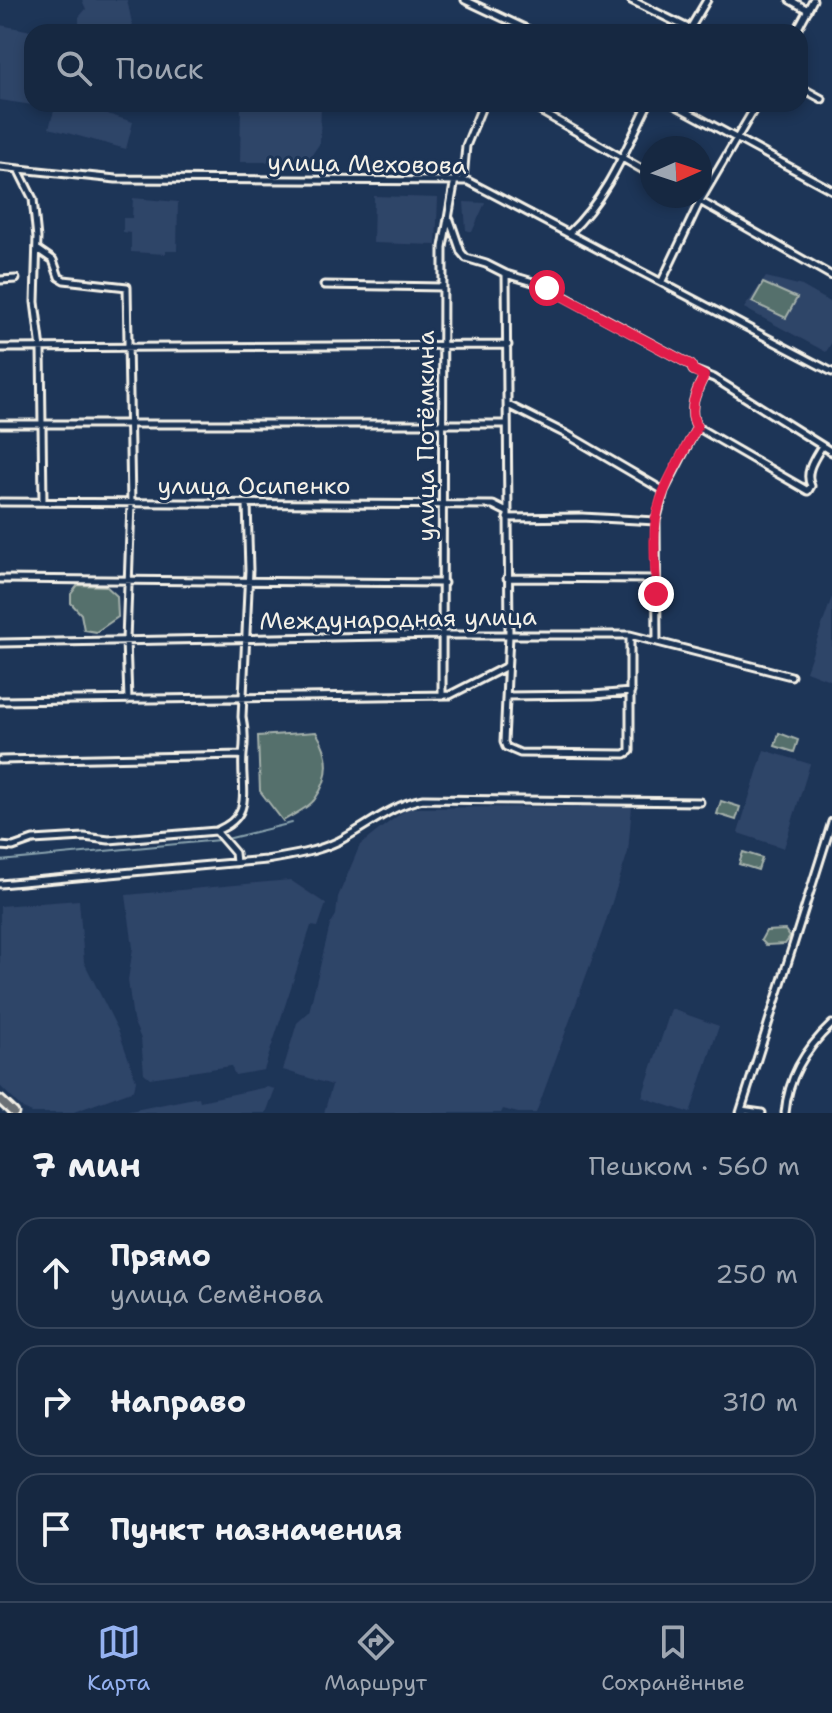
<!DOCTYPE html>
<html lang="ru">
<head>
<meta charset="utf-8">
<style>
  :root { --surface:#162841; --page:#23344c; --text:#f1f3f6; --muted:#9ea6b1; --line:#35445a; --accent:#95b2f1 }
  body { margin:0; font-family:"Shantell Sans",sans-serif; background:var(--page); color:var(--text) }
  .compass { position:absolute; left:640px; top:136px; width:72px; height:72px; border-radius:50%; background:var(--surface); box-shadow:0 4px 12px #0003; rotate:87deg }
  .stop { position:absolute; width:24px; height:24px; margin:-18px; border:6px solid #e11d48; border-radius:50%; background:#fff }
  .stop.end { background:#e11d48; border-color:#fff; box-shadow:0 2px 8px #0008 }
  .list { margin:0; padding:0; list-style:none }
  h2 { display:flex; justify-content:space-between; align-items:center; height:104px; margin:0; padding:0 32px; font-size:34px }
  h2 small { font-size:26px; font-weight:400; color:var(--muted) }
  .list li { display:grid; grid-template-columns:52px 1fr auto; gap:24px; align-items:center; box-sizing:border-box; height:112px; margin:0 16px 16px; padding:0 16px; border:2px solid var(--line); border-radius:24px }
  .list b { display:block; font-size:30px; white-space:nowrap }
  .list p { margin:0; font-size:26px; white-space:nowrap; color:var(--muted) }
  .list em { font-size:26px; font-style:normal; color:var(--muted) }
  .icon { flex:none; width:44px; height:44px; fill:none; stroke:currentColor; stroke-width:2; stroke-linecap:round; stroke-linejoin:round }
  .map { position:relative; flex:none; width:832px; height:1113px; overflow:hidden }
  .search { position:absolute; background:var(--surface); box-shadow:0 4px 12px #0003; left:24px; right:24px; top:24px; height:88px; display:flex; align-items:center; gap:20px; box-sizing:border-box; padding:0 28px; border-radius:24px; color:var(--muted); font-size:30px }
  .sheet { height:488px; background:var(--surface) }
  nav { display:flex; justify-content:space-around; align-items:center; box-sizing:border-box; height:112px; border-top:2px solid var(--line); background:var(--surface); font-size:22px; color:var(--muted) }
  nav a { display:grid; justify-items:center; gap:4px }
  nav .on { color:var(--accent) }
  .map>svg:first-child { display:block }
</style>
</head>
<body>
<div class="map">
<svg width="832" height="1113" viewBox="0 0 832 1113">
  <rect width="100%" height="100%" fill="#1d3557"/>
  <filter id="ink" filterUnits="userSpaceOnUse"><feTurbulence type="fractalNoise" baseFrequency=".0125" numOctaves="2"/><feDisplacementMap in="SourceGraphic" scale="16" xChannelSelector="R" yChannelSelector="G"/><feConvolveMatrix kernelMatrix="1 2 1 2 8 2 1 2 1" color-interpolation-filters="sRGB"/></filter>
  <g filter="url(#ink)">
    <path fill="#2f4468" d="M82 0H127L134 32H79V17L86 9Z
      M0 25 37 32H32V105L0 100Z
      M56 104 85 107 133 122 126 149 49 128Z
      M241 104H321L320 143 307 162H240Z
      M374 196 438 198 436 245 373 243Z
      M133 198 178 202 177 251H166V254L131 252V233L123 232V218H132Z
      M464 202 485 203 472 232 466 230Z
      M766 277 802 286 832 303V342L826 352 744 308Z
      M832 597V681L806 671Z
      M764 750 810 764 784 848 738 833Z
      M632 806 628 852 605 924 536 1113H518L503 1109 501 1113H324L332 1085 283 1070 297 1023 309 1012 330 925 336 915 338 897 360 845 380 829 408 808Z
      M290 880 326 904 318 927 311 926 264 1070 235 1075 231 1066 150 1078 144 1073 141 1039 133 1020 128 980 133 948 126 895Z
      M79 900 84 962 119 1032 136 1080 134 1090 71 1113H32L23 1109 0 1086V906Z
      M671 1009 719 1026 690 1113 642 1097Z
      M267 1087 275 1089 266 1113H120L199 1097 200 1101Z"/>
    <path fill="#546f6c" stroke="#a4b0aa" stroke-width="2" d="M763 283 797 298 786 318 752 302Z
      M78 585 106 586 117 596 118 617 96 632 84 630 81 614 71 603V594Z
      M316 732C330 754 331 777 315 799 309 808 292 815 283 821L260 791 258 736Z
      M779 733 798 740 794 752 775 746Z
      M721 801 740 807 736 820 717 814Z
      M743 852 762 858 758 870 739 864Z
      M785 930 790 937 785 944 766 945 761 940 766 931Z"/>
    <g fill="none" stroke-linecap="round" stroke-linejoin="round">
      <path stroke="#88a1ad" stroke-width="2" d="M227 839 292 823
        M0 861 219 840"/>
      <defs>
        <path id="minor" d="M465 0 533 32
          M631 0 696 32
          M790 0 808 10
          M688 32 707 0
          M796 32 813 0
          M800 87 822 99
          M528 104 652 175
          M673 104 832 190
          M0 167 116 179 468 181 832 372
          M19 171 33 199 37 238 35 302 41 349 43 502
          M463 179 466 146 483 104
          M691 196 832 276
          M450 220 461 252 466 258 486 264 506 274 543 285 691 365 693 370 714 378 832 452
          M569 233C606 199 626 149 648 104
          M37 249 53 260 59 277 64 280 127 287 131 504 126 640 128 700
          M506 274 509 635 504 742 506 747 520 753 625 754 630 751V635
          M0 280 16 279
          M662 281 700 201 757 104
          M324 285 443 287
          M0 348 508 345
          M508 405 568 435 664 491
          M0 424H506
          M697 427 808 491 811 486C804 472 815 458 822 446
          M0 502 493 505 507 512
          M507 518 582 517 656 521
          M507 578 656 579
          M0 579 444 583
          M657 641 656 521 664 491 697 427C687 410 696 392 704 376
          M0 643 443 635H630L791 676
          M442 693 443 247 455 179
          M507 696 593 695 631 692
          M0 701 450 695 507 666
          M0 760 243 755
          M216 831C256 815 240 788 243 755 245 741 245 731 242 717L249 570 247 504
          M0 846 13 847 33 840 84 837 109 840 216 831 235 853 236 863
          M0 884 266 860C290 856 316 852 339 841 368 826 391 805 423 799L700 802
          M741 1110 762 1113
          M740 1113 832 822
          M785 1113C788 1077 806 1048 832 1024"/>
        <path id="major" d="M0 1100 14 1113"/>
      </defs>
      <use href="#minor" stroke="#f4f1e8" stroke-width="11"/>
      <use href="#major" stroke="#f4f1e8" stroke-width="13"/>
      <use href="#minor" stroke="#1d3557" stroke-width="5"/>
      <use href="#major" stroke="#6b6f75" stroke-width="7"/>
    </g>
  </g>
  <g fill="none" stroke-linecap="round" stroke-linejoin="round" filter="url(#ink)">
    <path stroke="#e11d48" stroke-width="10" d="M547 288 691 365 693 370 704 376C696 392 687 410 697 427 682 456 662 485 656 518 652 542 656 569 656 594"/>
  </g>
  <g text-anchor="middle" stroke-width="6" stroke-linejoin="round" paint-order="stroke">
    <g font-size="24" fill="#f4f1e8" stroke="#1d3557">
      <text transform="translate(367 164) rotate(1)" y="8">улица Меховова</text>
      <text transform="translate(426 436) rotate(-90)" y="8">улица Потёмкина</text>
      <text x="254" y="494">улица Осипенко</text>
      <text transform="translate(398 619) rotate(-1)" y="8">Международная улица</text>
    </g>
  </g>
</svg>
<svg class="compass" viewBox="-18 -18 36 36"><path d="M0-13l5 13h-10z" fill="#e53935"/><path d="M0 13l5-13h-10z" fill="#9ea6b1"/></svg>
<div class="stop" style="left:547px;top:288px"></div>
<div class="stop end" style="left:656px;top:594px"></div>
<div class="search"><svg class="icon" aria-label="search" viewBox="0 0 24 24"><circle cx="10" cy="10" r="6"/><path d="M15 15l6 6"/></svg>Поиск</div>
</div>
<section class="sheet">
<h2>7 мин<small>Пешком · 560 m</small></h2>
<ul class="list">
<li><svg class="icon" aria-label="ahead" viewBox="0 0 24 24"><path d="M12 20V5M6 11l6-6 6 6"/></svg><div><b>Прямо</b><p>улица Семёнова</p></div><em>250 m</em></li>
<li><svg class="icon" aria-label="right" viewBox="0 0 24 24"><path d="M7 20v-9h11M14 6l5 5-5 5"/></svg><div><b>Направо</b></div><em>310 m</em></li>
<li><svg class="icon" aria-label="arrive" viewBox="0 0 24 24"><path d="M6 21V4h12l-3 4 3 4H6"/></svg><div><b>Пункт назначения</b></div></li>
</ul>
</section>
<nav>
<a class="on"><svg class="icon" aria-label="map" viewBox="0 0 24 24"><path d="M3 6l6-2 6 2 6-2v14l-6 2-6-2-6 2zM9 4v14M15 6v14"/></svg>Карта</a>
<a><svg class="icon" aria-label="directions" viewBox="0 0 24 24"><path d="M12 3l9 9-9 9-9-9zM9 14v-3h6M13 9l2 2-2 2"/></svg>Маршрут</a>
<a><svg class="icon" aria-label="saved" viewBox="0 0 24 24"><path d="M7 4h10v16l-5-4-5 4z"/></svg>Сохранённые</a>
</nav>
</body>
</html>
